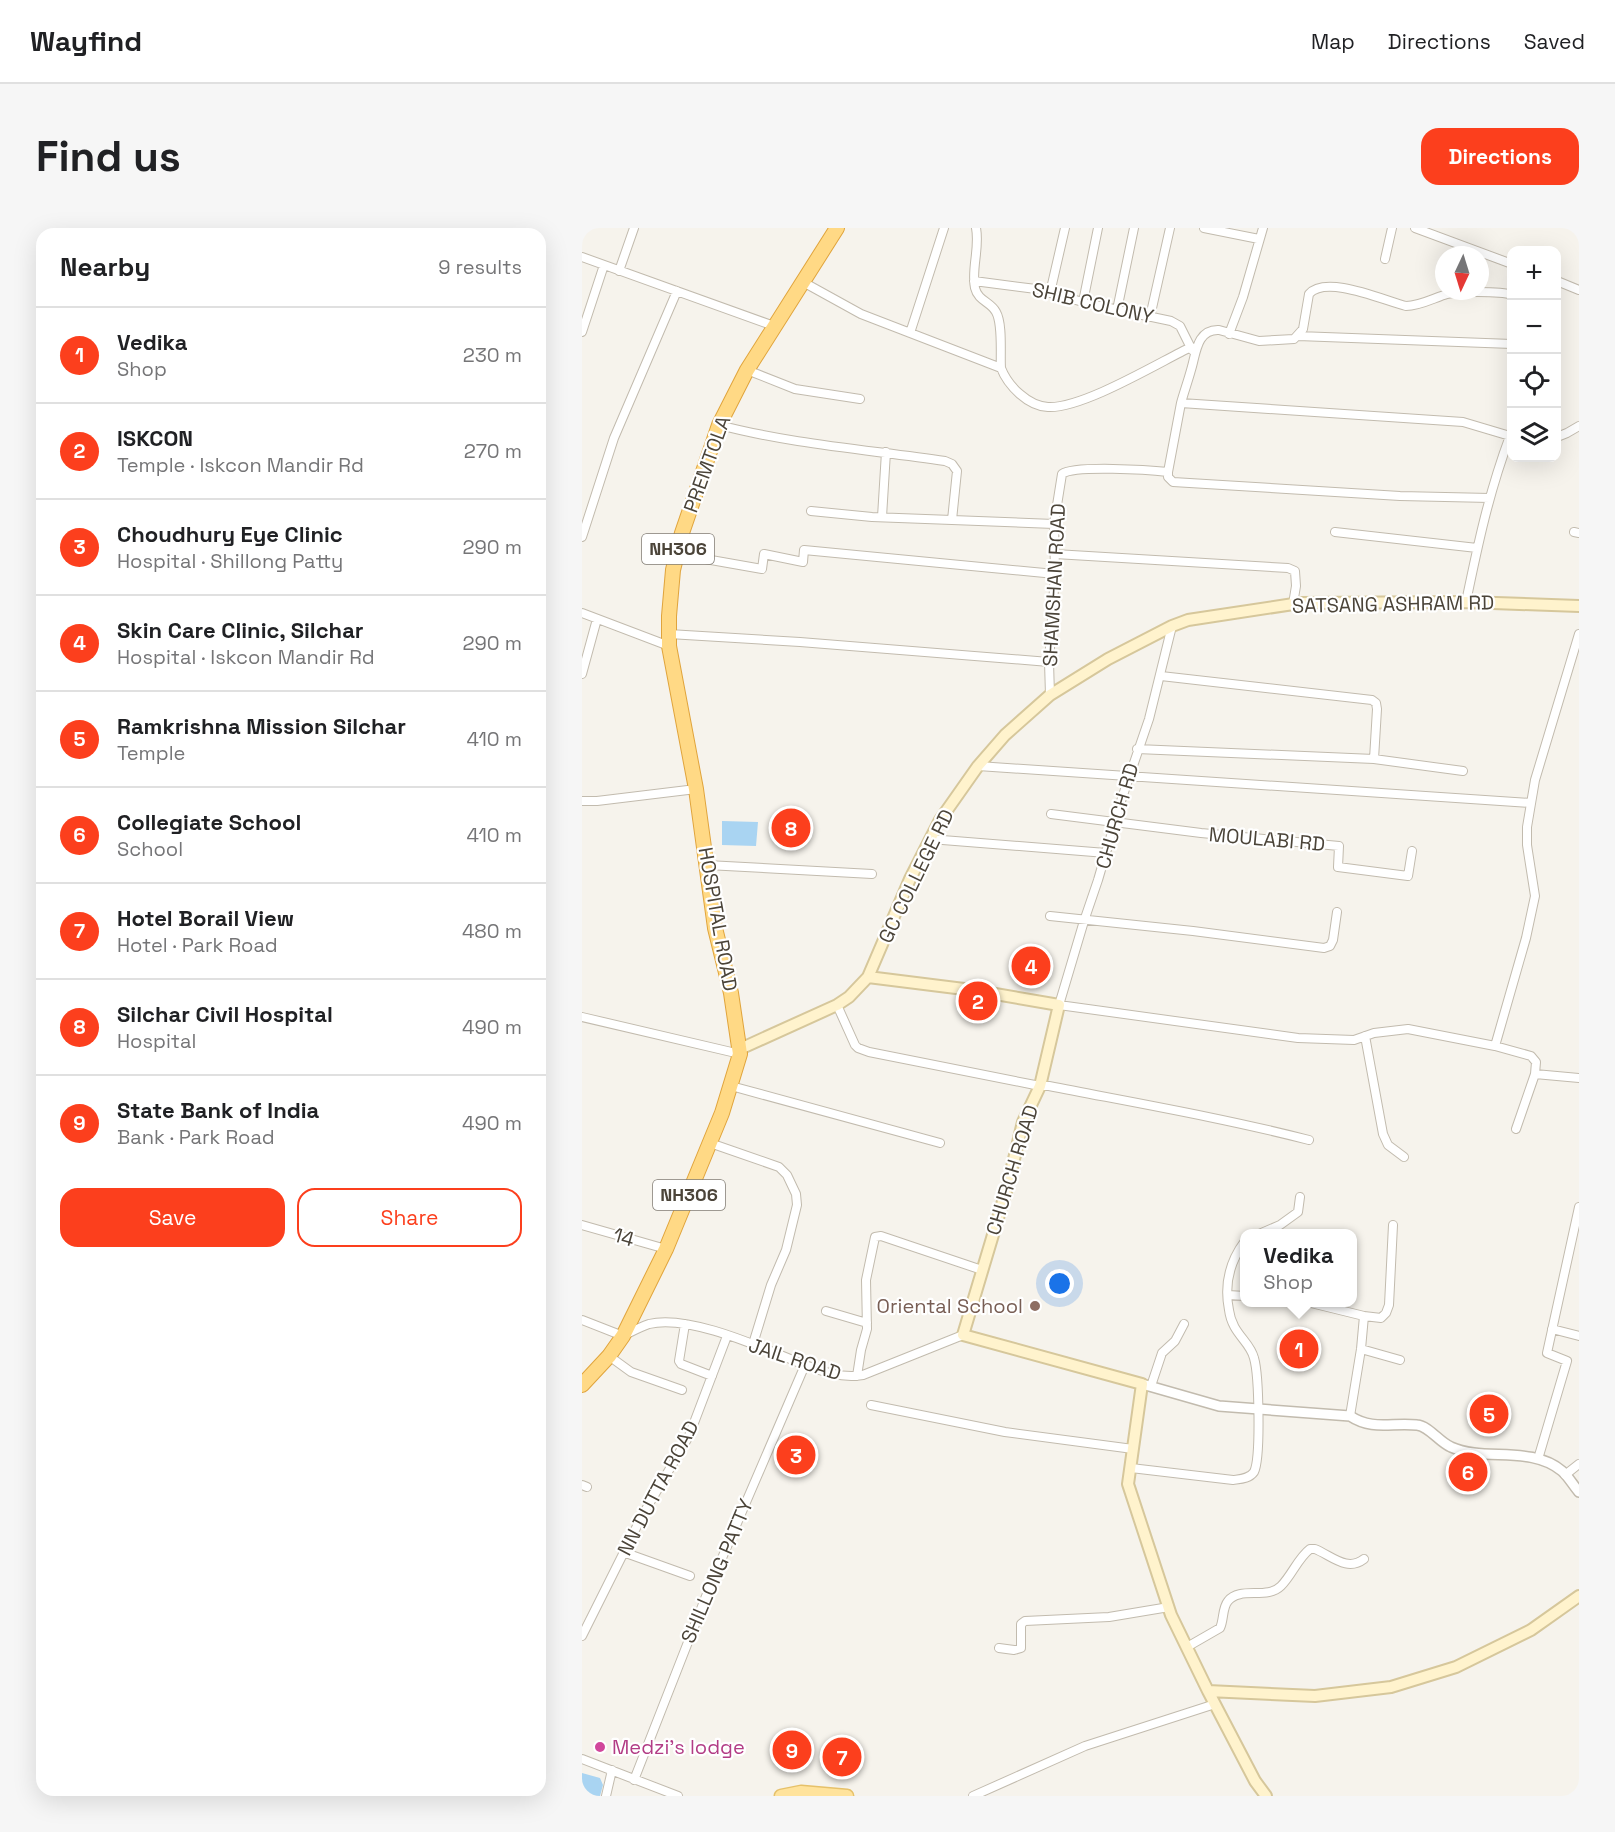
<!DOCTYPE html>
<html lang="en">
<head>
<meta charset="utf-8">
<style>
  :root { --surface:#fff; --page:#f6f6f6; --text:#202124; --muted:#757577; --line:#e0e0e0; --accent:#fc3f1d }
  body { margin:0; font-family:"Space Grotesk",sans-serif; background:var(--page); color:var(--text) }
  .controls { position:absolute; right:18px; top:18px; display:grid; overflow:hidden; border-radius:12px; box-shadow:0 6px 24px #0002 }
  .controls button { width:54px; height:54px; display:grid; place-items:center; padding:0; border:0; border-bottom:2px solid var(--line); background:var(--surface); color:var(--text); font:30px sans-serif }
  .compass { position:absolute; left:853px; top:18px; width:54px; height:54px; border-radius:50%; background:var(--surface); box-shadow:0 6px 24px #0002; rotate:184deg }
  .you { position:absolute; left:478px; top:1056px; width:21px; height:21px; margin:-15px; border:4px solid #fff; border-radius:50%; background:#1a73e8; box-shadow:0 0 0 9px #1a73e833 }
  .badge { display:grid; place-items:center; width:39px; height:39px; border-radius:50%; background:var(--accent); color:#fff; font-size:20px; font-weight:700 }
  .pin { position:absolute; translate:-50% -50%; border:3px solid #fff; box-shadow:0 2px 6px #0006 }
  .popup { position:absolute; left:658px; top:1001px; width:117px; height:78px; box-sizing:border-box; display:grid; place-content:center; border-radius:12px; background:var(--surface); filter:drop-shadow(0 2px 4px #0005); font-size:20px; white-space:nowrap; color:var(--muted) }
  .popup b { font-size:22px; color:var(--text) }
  .popup::after { content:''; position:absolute; left:50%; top:100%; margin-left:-12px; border:12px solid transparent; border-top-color:var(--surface) }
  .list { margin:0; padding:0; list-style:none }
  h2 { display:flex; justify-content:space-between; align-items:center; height:78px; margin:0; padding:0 24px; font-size:26px }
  h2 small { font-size:20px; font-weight:400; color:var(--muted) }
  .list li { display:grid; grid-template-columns:39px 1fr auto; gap:18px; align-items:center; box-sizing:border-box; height:96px; padding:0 24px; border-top:2px solid var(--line) }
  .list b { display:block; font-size:22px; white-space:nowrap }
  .list p { margin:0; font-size:20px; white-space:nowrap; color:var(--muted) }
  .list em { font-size:20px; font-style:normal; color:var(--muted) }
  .actions { display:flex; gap:12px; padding:18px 24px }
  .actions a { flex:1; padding:14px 0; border:2px solid var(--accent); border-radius:18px; text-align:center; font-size:21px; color:var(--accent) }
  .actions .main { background:var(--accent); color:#fff }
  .icon { flex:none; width:33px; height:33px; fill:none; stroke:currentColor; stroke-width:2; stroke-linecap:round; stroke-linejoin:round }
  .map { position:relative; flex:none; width:997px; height:1568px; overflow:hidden; border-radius:18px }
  header { display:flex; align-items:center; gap:36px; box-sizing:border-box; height:84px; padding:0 30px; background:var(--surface); border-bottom:2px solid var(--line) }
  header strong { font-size:28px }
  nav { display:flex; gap:33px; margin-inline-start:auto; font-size:21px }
  .intro { display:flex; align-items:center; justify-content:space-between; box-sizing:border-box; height:144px; padding:0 36px }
  h1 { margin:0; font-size:42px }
  .button { padding:15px 27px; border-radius:18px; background:var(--accent); color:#fff; font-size:21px; font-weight:700 }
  main { display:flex; gap:36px; padding:0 36px }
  aside { flex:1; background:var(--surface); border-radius:18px; box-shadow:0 6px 24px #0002 }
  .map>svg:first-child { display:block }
</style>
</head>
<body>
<header>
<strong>Wayfind</strong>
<nav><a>Map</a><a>Directions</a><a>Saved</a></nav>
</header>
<div class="intro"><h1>Find us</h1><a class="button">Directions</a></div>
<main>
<aside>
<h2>Nearby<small>9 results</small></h2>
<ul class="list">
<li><span class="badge">1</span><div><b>Vedika</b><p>Shop</p></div><em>230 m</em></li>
<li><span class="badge">2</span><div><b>ISKCON</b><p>Temple · Iskcon Mandir Rd</p></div><em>270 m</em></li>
<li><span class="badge">3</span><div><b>Choudhury Eye Clinic</b><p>Hospital · Shillong Patty</p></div><em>290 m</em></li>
<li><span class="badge">4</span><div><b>Skin Care Clinic, Silchar</b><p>Hospital · Iskcon Mandir Rd</p></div><em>290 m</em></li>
<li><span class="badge">5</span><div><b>Ramkrishna Mission Silchar</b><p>Temple</p></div><em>410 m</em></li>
<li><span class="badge">6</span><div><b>Collegiate School</b><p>School</p></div><em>410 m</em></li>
<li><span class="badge">7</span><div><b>Hotel Borail View</b><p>Hotel · Park Road</p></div><em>480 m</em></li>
<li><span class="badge">8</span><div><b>Silchar Civil Hospital</b><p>Hospital</p></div><em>490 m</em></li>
<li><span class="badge">9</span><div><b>State Bank of India</b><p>Bank · Park Road</p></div><em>490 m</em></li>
</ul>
<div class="actions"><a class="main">Save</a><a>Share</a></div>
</aside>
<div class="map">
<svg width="997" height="1568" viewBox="0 0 997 1568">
  <rect width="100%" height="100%" fill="#f6f3ec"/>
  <path fill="#a9d4f2" d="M140 593 176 594 174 618 140 617Z
    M0 1545 18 1550 21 1557 18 1568H0Z"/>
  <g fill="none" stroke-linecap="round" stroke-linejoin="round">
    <defs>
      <path id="minor" d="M394 0C398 20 389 41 393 60 396 73 409 74 414 84 421 96 418 126 419 140 426 158 446 178 466 179 500 181 576 135 609 119
        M622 0 677 11
        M833 0 930 36
        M0 29 192 98
        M803 31 810 0
        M37 43 52 0
        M392 53 454 61 508 76 589 93 598 98 610 122
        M975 53 997 62
        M221 54 279 86 419 140
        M468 65 483 0
        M501 74 516 0
        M535 82 552 0
        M568 89 588 0
        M0 104 22 37
        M328 105 362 0
        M647 106 661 69 681 0
        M716 108 930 116
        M165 142 213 161 278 171
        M599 175C602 164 606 153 609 142 614 127 614 101 637 102L677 113 712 111 721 101 727 66C744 46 803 73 824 78 837 78 850 71 862 67 873 63 919 63 930 67
        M137 197C209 216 289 222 363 233L370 236 375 243 370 292 472 296
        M975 209 985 205 997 198
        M229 283 290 289 370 292
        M300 289 304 224
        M753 304 895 320
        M992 304 997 305
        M0 309 32 210 95 63
        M95 326 180 341 182 326 221 334 222 322 473 346
        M473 326 706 340 713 343 714 358 711 376
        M884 374C896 316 907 264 928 208L881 194 599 175 586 244V249L591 254 818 268 908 270
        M0 385 87 418
        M590 398 567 491 540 570 516 652 502 693 477 777 716 810 772 812 792 805 826 801 913 818 944 710 953 668 945 617V599L953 552 997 406
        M87 406 218 414 467 434
        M0 446 15 391
        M579 448 790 472 794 475 795 481 792 531
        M468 467 467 434 473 346 472 296 480 246C492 237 568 242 586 244
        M555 521 792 531 881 543
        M396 538 949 575
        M0 573H15L114 561
        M469 586 619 605 757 618 756 639 826 648 830 623
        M348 611 524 625
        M125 637 290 646
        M468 688 611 703 742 720 748 718 751 712 755 684
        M255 777 273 817 276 820 287 824 458 858H467C554 875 641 890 727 912
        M0 789 158 826
        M783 808 801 906 806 917 822 929
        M913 818 949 828 954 834 953 846 997 850
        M149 858 358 915
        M934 901 953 846
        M128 915 197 939 205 947 214 966 215 977 204 1022 189 1057 171 1116
        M0 997 84 1021
        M677 1006 698 997 716 984 718 969
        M646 1067 663 1068
        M725 1074 782 1088
        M244 1083 285 1095
        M0 1092 41 1108C49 1104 58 1099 67 1096 107 1086 180 1120 218 1135 239 1143 259 1151 281 1147L381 1107
        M103 1096 97 1133 99 1136 130 1148
        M970 1101 997 1108
        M779 1121 818 1132
        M27 1128 49 1144 100 1162
        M275 1148 279 1122 285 1101 284 1052 293 1009 299 1008 400 1042
        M569 1158 580 1125 593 1113 602 1096
        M289 1177 423 1204 551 1221
        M768 1188 779 1121 782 1088 799 1090 804 1085 807 1077 811 997
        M956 1231 985 1133 965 1125 997 979
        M549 1240 651 1252C658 1251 667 1251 672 1244 679 1230 677 1147 672 1130 668 1113 650 1106 647 1082 642 1057 648 1033 663 1013
        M983 1247 997 1236
        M0 1257 5 1259
        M41 1324 108 1348
        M0 1408 60 1288 107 1208 145 1108
        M605 1419 638 1400C642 1392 640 1380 646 1373 658 1358 685 1372 699 1358 710 1347 716 1330 728 1321H733C750 1328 765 1344 782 1331
        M417 1420 432 1422 439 1420V1396L443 1393 527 1389 587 1379
        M0 1531 96 1568
        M52 1552 128 1358 223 1137
        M24 1568 30 1542
        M391 1568 503 1518 633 1476"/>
      <path id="tertiary" d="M560 1156 637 1178 768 1188C791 1203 810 1194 835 1197 847 1198 857 1214 869 1219 902 1234 949 1217 980 1243 986 1248 991 1257 997 1264"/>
      <path id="secondary" d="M286 749 390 762 477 777 458 858 441 894 425 960 381 1107 560 1156 546 1256 589 1387 626 1463 673 1553 684 1568
        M158 821 255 777 267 769 286 749 328 651 358 592 396 538 423 507 468 467 526 431 590 398 606 392 718 375 884 374 997 378
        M626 1463 733 1468 809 1459 874 1439 949 1402 997 1368"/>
      <path id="primary" d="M199 1568 219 1564 265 1568"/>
      <path id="trunk" d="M0 1157 27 1128 41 1108 84 1021 140 885 158 826 149 765 133 700 114 561 87 418V388L91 342 100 305 137 197 165 142 255 0"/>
    </defs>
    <use href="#minor" stroke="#c2bbae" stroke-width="10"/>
    <use href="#tertiary" stroke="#c2bbae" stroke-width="12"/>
    <use href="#secondary" stroke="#d6c79b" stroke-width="14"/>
    <use href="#primary" stroke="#e6c16a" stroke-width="15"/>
    <use href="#trunk" stroke="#e0a43c" stroke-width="16"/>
    <use href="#minor" stroke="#fff" stroke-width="8"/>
    <use href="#tertiary" stroke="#fff" stroke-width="9"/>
    <use href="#secondary" stroke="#fff3cd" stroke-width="10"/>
    <use href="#primary" stroke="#ffe39c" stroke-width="12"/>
    <use href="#trunk" stroke="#ffd985" stroke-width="14"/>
  </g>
  <circle fill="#8d6e63" stroke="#fff" stroke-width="2" cx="453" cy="1078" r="6"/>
  <circle fill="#d1479c" stroke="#fff" stroke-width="2" cx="18" cy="1519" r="6"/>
  <g text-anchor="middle" stroke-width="4.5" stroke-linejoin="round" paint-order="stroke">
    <g fill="#fff" stroke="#817c74" stroke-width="1.5">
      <rect x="60" y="306" width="72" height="30" rx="4.5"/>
      <rect x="71" y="952" width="72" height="30" rx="4.5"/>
    </g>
    <g font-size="18" font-weight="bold" fill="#4b4439">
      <text x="96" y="327">NH306</text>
      <text x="107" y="973">NH306</text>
    </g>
    <g font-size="20" fill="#4b4439" stroke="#fff">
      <text transform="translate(511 75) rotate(13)" y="7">SHIB COLONY</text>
      <text transform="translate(125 236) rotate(-70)" y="7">PREMTOLA</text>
      <text transform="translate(472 357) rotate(-87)" y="7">SHAMSHAN ROAD</text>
      <text transform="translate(811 376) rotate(-1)" y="7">SATSANG ASHRAM RD</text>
      <text transform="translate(535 588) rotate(-74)" y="7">CHURCH RD</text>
      <text transform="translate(685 611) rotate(5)" y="7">MOULABI RD</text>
      <text transform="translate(334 648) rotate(-64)" y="7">GC COLLEGE RD</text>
      <text transform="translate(136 691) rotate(80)" y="7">HOSPITAL ROAD</text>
      <text transform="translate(430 942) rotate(-73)" y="7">CHURCH ROAD</text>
      <text transform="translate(42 1009) rotate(16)" y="7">14</text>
      <text transform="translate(213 1131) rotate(18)" y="7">JAIL ROAD</text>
      <text transform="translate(76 1260) rotate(-62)" y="7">NN DUTTA ROAD</text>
      <text transform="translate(135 1343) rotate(-67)" y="7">SHILLONG PATTY</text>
    </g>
    <g font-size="20" fill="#785e54" stroke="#fff" text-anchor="end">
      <text x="441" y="1085">Oriental School</text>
    </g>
    <g font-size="20" fill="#b23c85" stroke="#fff" text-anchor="start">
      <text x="30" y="1526">Medzi's lodge</text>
    </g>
  </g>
</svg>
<div class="controls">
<button>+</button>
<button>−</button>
<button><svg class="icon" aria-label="locate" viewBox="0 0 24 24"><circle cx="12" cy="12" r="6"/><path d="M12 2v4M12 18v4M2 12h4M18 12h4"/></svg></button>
<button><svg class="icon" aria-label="layers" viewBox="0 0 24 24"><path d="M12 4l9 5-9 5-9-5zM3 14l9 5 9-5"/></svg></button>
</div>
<svg class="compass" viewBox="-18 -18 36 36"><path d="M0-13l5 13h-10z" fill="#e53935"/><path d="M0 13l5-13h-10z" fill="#757577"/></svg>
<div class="you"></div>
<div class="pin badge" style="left:717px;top:1121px">1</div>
<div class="popup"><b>Vedika</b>Shop</div>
<div class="pin badge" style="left:396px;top:773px">2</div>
<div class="pin badge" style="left:214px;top:1227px">3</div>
<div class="pin badge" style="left:449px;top:738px">4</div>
<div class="pin badge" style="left:907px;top:1186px">5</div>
<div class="pin badge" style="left:886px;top:1244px">6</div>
<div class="pin badge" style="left:260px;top:1529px">7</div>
<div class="pin badge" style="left:209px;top:600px">8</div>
<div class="pin badge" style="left:210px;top:1522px">9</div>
</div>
</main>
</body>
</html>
